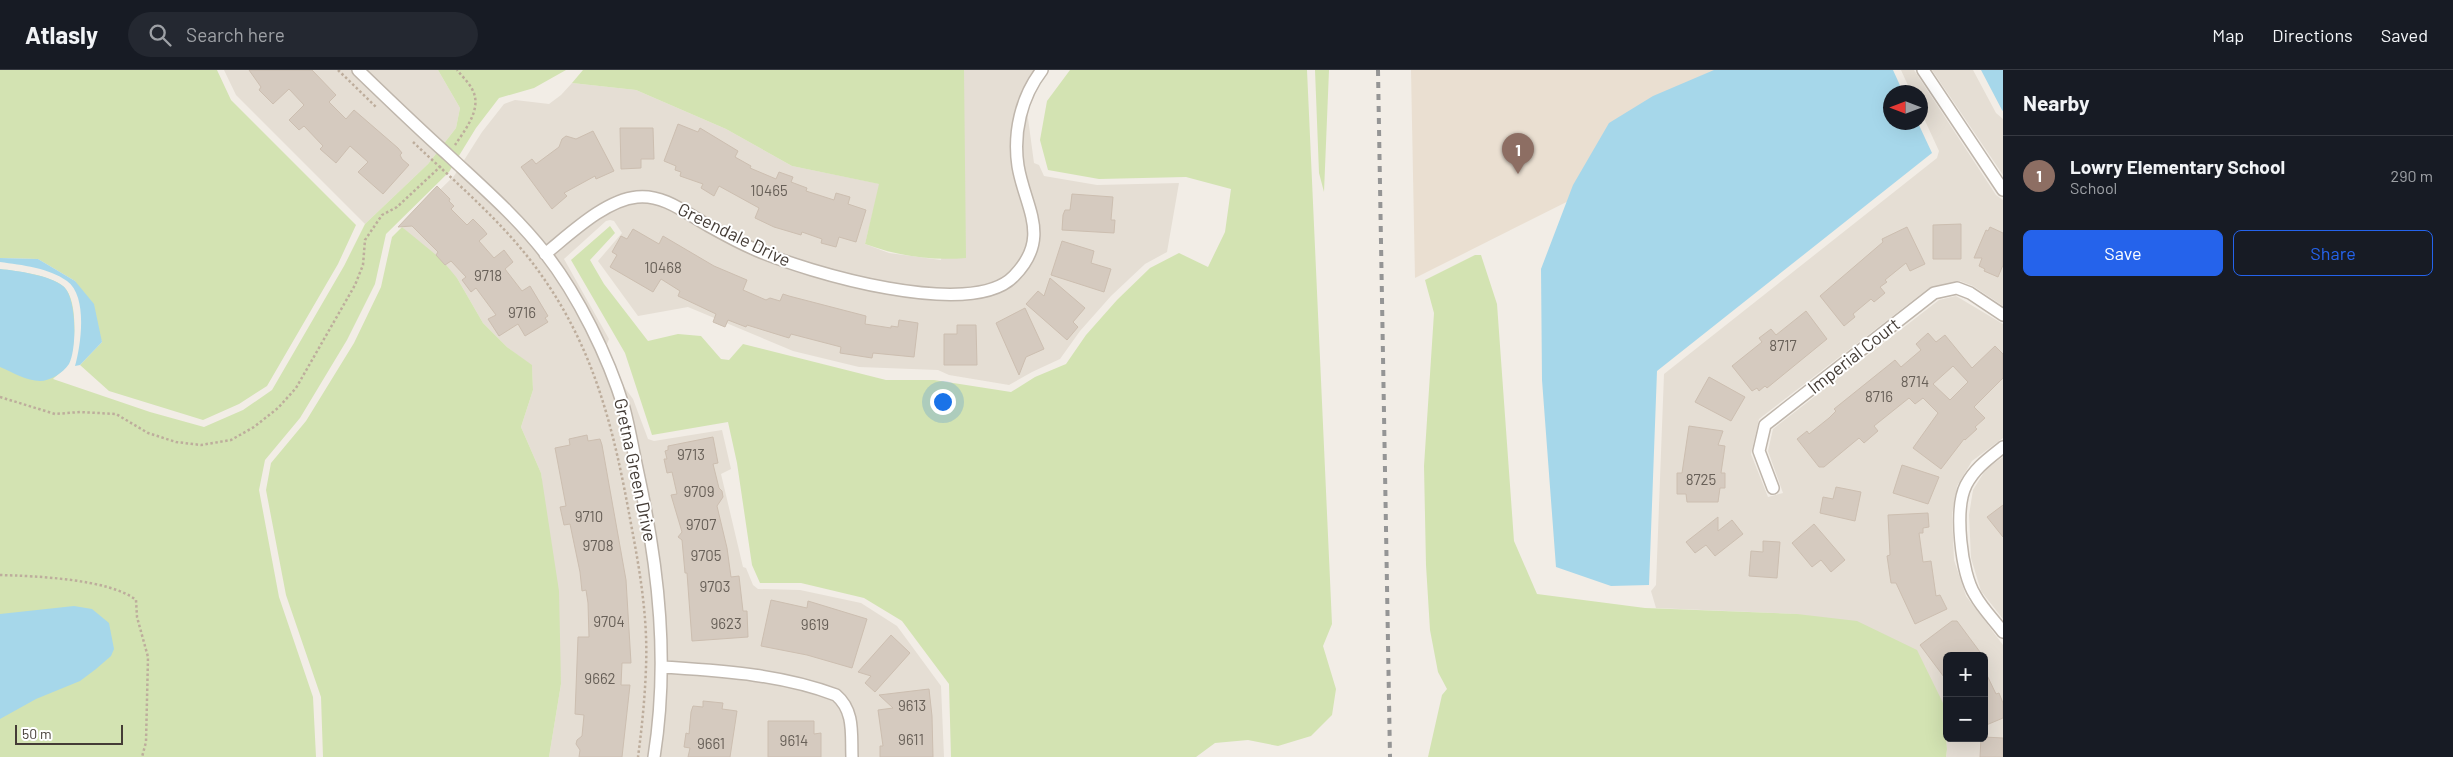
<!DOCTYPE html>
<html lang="en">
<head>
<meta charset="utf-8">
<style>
  :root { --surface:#171b24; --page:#242831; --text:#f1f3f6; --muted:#9ea1a6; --line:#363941; --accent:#2563eb }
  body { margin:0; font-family:Barlow,sans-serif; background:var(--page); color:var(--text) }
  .controls { position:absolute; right:15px; bottom:15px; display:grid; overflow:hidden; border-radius:8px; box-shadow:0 5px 20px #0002 }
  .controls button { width:45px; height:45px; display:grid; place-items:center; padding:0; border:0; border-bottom:1px solid var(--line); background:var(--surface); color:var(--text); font:25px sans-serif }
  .compass { position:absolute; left:1883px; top:15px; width:45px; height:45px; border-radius:50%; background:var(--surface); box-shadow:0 5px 20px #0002; rotate:270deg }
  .scale { position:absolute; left:15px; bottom:12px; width:108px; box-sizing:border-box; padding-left:5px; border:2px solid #443c36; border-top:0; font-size:14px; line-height:18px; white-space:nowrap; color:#443c36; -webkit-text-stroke:4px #fff; paint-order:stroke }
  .you { position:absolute; left:942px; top:331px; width:18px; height:18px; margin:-12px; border:4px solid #fff; border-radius:50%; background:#1a73e8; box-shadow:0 0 0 8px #1a73e833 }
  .badge { display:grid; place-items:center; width:32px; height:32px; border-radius:50%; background:var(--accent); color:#fff; font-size:16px; font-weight:700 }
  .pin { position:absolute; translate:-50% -41px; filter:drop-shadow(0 1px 2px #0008) }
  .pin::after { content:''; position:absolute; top:26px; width:18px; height:15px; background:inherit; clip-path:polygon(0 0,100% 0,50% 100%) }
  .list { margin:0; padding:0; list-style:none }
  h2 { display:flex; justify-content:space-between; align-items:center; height:65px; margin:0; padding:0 20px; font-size:21px }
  h2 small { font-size:16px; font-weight:400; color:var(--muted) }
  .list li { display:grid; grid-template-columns:32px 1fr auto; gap:15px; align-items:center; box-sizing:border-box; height:80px; padding:0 20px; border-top:1px solid var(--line) }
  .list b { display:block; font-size:19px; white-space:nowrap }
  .list p { margin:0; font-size:16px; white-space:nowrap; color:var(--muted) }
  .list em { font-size:16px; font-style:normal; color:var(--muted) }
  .actions { display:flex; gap:10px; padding:15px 20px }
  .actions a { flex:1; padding:11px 0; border:1px solid var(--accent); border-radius:8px; text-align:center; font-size:18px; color:var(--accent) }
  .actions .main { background:var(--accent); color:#fff }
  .icon { flex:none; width:28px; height:28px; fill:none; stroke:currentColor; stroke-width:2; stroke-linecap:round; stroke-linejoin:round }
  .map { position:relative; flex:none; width:2003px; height:687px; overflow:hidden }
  header { display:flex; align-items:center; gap:30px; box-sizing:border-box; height:70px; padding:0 25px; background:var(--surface); border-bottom:1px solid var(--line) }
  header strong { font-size:24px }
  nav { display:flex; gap:28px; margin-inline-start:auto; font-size:18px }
  .search { width:350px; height:45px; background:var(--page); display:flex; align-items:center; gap:12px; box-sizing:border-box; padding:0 18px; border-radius:28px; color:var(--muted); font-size:19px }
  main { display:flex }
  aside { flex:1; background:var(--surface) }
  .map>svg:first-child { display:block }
</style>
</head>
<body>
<header>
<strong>Atlasly</strong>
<div class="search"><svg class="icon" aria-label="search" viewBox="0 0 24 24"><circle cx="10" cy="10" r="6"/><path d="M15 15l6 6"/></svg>Search here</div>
<nav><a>Map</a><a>Directions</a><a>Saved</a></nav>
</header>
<main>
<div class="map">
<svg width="2003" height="687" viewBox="0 0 2003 687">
  <rect width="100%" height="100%" fill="#f2ede6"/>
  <path fill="#e5ded4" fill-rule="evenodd" d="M224 0H438L460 38 456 58 428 94 365 154 236 25Z
    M964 0H1042L1025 26 1034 93 1039 95 1044 106 1097 115 1179 113 1167 182 1145 194 1111 226 1080 261 1060 289 1032 302 1009 315 949 305 938 300 859 297 793 281 688 237 638 246 598 191 622 163 614 151 610 150 606 151 564 189 609 269 602 286 633 329 648 369 654 371 722 360 731 399 721 404 743 497 746 498 753 515 758 519 800 520 861 533 897 556 941 616 944 687H549L561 614 541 403 521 357 533 320 532 296 507 277 483 253 457 208 402 157 454 106 482 62 504 34 515 30 549 34 561 25 572 13 636 20 726 59 792 96 880 114 865 174 889 183 941 190 964 29Z
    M1901 0H1914L1996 125 2003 130V236L1973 216 1960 211 1929 218 1759 349 1751 384 1768 427 1783 423 1768 381 1773 359 1939 230 1956 226 2003 254V368L1972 391 1957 416 1952 445 1954 490 1966 526 2003 575V687H1946L1947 679 1943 633 1797 544 1656 538 1651 521 1656 515 1664 304 1937 88 1939 81 1921 42 1920 22H1911ZM1947 586H1984V668H1947Z
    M1932 0H1973L1996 43 2003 49V105Z
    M2003 387V549L1981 521 1971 488 1969 445 1973 420 1986 399Z"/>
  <path fill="#eadfd1" d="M1411 0H1830L1415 208Z"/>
  <path fill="#d3e3b2" d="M0 0H217L231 30 356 155 338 194 267 316 239 334 203 350 109 321 80 295 102 272 75 211 38 189 0 188Z
    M438 0H566L534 18 499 28 476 58 449 102 386 164 375 214 347 270 300 348 265 390 259 420 279 527 313 627 316 687H0V199C17 201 51 205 64 217 78 230 76 276 69 292 66 299 58 304 53 309L150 342 204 357 243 340 272 320 344 196 365 154 428 94 456 58 460 38Z
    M583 0H964L966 188C931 191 898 186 865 174L879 114 792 96 726 59 636 20 572 13Z
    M1070 0H1307L1332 554 1323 576 1336 619 1332 645 1311 666 1278 676 1248 670 1215 673 1196 687H951L949 614 902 551 864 528 801 513H760L752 495 737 393 728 352 652 365 625 283 571 190 610 156 615 163 590 190 604 214 648 271 678 264 701 266 721 289 729 290 743 274 886 310H934L1011 322 1035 307 1066 294 1086 265 1117 230 1150 198 1179 183 1208 197 1225 162 1231 119 1186 107 1099 109 1048 100 1040 70 1047 31Z
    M1315 0H1329L1324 122 1319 103Z
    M402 157 441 189 457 208 483 253 507 277 532 295 533 320 521 357 541 403 559 521 561 614 549 687H323L321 627 286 525 266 420 271 393 306 351 354 273 381 217 392 167Z
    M1475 185H1481L1497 234 1514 471 1537 524 1645 538 1797 544 1857 551 1917 580 1943 633 1947 679 1946 687H1428L1442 625 1447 619 1438 602 1430 560 1426 495 1424 396 1434 243 1425 210Z"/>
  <path fill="#a6d7ea" d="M1714 0H1893L1903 22H1890V52L1918 53 1932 83 1657 301 1649 515 1611 516 1556 497 1542 310 1541 199 1573 115 1609 53 1653 26Z
    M1981 0H2003V41L2002 40Z
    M0 188 38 189 75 211 94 234 102 272 80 295 75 296C81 275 88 226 67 211 49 198 22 195 0 192Z
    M0 199C18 201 49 205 63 216 77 227 77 279 69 294 63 303 50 311 40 311 27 311 12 302 0 297Z
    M74 536 92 539 109 553 114 579 111 586 96 599 80 611 36 629 0 649V544Z"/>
  <path fill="#d5cabf" stroke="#ccbeb0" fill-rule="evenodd" d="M249 0H312L336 25 329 32 346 49 354 40 398 78 402 83 400 85 402 89 409 95 383 124 358 102 368 92 350 76 336 93 320 79 323 76 304 56 299 60 289 50 304 35 289 19 273 34 259 20 261 17Z
    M678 54 698 62 700 58 738 81 735 87 751 96 750 98 776 109 779 102 793 107 791 112 807 118 806 121 834 130 836 123 850 127 848 134 866 140 856 172 839 167 836 177 821 173 822 169 802 162 801 165 774 157 755 148 759 138 719 116 714 126 701 118 703 114 680 106 681 102 675 100 676 96 664 91Z
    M620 58H653L654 89H641V98L621 99Z
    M593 61 614 101 596 109 595 106 564 123 567 126 552 139 521 97 532 89 536 94 559 77 562 69 566 66 576 69Z
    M437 116 450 129 449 131 454 136 451 139 467 155 473 149 483 159 487 164 479 171 494 188 504 180 513 192 505 199 522 221 530 216 548 246 545 248 548 252 525 266 518 254 499 266 488 249 496 245 476 218 471 222 462 210 466 207 451 191 445 195 436 185 438 182 412 156 398 157Z
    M1072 124 1113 127 1111 150H1115L1114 163 1062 160 1063 145 1065 140H1070Z
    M1961 154V189H1933V155Z
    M1907 157 1925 194 1910 201 1906 193 1885 210 1887 212 1880 217 1885 223 1874 232 1871 229 1853 244 1855 247 1844 256 1820 226 1883 172 1882 169Z
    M1990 157 2003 163V195L1998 207 1984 201 1985 199 1979 196 1982 188H1974L1986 160 1988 161Z
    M633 159 659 174 663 166 714 196 747 210 743 220 766 230 770 228 780 231 783 224 789 226 866 246 865 254 891 258V256L898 257 899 250 918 253 914 287 873 283 872 288 840 283 841 277 791 264 789 268 747 255 746 257 728 250 725 257 713 252 716 244 678 226 680 221 661 209 653 222 610 197 617 185 612 182 621 166 627 169Z
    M1062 171 1094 181 1091 193 1111 199 1104 222 1051 205Z
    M1050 208 1085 238 1073 252 1078 257 1067 270 1026 234 1038 221 1044 226Z
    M1025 238 1044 279 1026 287 1019 305 996 253Z
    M1806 241 1827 269 1767 318 1765 316 1759 321 1757 318 1752 321 1732 296 1762 272 1759 268 1771 259 1776 265Z
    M957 255H976L977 295H944V264H957Z
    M1928 263 1936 272 1945 265 1972 298 1995 276 2003 284V308L1974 337 1985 348 1975 357 1977 359 1965 370 1964 369 1941 399 1913 378 1938 343 1923 328 1915 334 1909 328 1874 356 1878 361 1864 373 1859 368 1824 397H1819L1797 369 1807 361 1809 364 1829 348 1836 341 1834 339 1895 290 1901 297 1921 280 1916 274ZM1953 296 1968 312 1950 330 1933 314Z
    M1709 307 1745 327 1731 351 1695 332Z
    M1689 356 1723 361 1718 375 1725 376 1721 403H1725V418H1720L1718 432H1687L1686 424H1677V403H1682Z
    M587 365 588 371 600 369 602 375 626 510 631 593H622L621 615H630L622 687H579L580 680 576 674 577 670 582 666 584 645 575 644 578 567H589L588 533 586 520 582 521 580 502 570 454 564 455 560 437 566 436 555 378 570 375 569 369Z
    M713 367 718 393 713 394 719 418 722 421 723 427 717 436 727 478 731 507 739 506 743 541H747L748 567 692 571 687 503H685L682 470 678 467 682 462 671 425 677 424 672 402 667 403 664 389H667L665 381 668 380V376Z
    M1902 395 1939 407 1928 434 1893 423Z
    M1836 417 1861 422 1855 451 1820 443 1823 427 1833 429Z
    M2003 435V467L1987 447Z
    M1928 443 1929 457 1923 458V463H1919L1923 492 1931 491 1936 526 1940 525 1947 539 1915 554 1896 513H1891L1887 486 1890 485 1888 445Z
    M1718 447V461L1732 450 1743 464 1715 486 1706 475 1695 483 1686 472Z
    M1814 454 1845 490 1831 502 1821 490 1812 497 1792 473Z
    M1763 471 1780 472 1777 508 1749 506 1751 481 1763 482Z
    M771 530 807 538 808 531 867 549 852 598 807 585 761 576Z
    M1952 551H1957L1983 586H1947V611L1920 575Z
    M891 565 910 583 875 622 865 613 871 606 858 602Z
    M1984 599 1996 624 1999 623 2003 633V648L1984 656Z
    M929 619 932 646 933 687H880V676H883L878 640 893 638 879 625Z
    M703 631 723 633 722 639 737 641 730 687H688L690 678 684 677 686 663 689 664 691 642 693 636 703 637Z
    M768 651H814V664L821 663V687H768Z
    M1984 667 2003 668V687H1980L1981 668Z"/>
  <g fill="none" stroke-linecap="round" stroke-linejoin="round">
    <defs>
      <path id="street" d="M358 0C387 28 417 57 447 84 481 116 516 146 545 183 578 225 608 286 624 338 630 361 634 385 639 408 659 500 669 593 654 687
        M1923 0 2003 120
        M545 184C570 164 605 130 637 127 664 124 687 144 709 156 725 165 740 173 756 180 807 202 971 251 1014 206 1052 167 1025 138 1018 96 1013 63 1021 27 1042 0
        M2003 377C1988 389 1975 398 1966 415 1954 439 1961 503 1975 525 1982 538 1994 550 2003 562
        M1773 418 1759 381 1765 355 1934 223 1957 218 1970 223 2003 245
        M663 597C722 601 780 604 836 625 855 641 851 665 852 687"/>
    </defs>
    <use href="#street" stroke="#bfb6ac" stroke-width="14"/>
    <path stroke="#bdad9c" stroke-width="2.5" stroke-dasharray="2.5 2.5" stroke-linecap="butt" d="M338 0 376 37
      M413 72C455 112 502 151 537 199 595 278 614 360 631 454 640 501 648 549 646 597 645 627 642 657 638 687
      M455 75C465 60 483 38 472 19 469 13 462 6 457 0
      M0 327 55 344 80 342 116 344 148 363 176 372 201 375 231 370 254 357 278 338 296 318 355 215 363 195 365 170 382 145 397 137 441 96
      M0 505C35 506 110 509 136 530L137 547 148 587 146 672 142 687"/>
    <use href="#street" stroke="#fff" stroke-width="11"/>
    <path stroke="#959595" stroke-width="4" stroke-dasharray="6 6" stroke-linecap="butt" d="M1378 0 1390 687"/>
  </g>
  <g text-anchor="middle" stroke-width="4" stroke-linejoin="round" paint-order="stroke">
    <g font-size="15" fill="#686058">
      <text x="769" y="126">10465</text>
      <text x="663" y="203">10468</text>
      <text x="488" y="211">9718</text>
      <text x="522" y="248">9716</text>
      <text x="1783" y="281">8717</text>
      <text x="1915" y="317">8714</text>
      <text x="1879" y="332">8716</text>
      <text x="691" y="390">9713</text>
      <text x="1701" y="415">8725</text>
      <text x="699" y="427">9709</text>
      <text x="589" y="452">9710</text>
      <text x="701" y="460">9707</text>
      <text x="598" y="481">9708</text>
      <text x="706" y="491">9705</text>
      <text x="715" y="522">9703</text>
      <text x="609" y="557">9704</text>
      <text x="726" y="559">9623</text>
      <text x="815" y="560">9619</text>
      <text x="600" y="614">9662</text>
      <text x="912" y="641">9613</text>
      <text x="911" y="675">9611</text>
      <text x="794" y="676">9614</text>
      <text x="711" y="679">9661</text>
    </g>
    <g font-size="18" fill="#443c36" stroke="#fff">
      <text transform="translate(734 165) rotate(26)" y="6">Greendale Drive</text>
      <text transform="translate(1854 286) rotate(-38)" y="6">Imperial Court</text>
      <text transform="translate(635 400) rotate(78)" y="6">Gretna Green Drive</text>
    </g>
  </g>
</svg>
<div class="controls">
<button>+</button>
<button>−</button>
</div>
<svg class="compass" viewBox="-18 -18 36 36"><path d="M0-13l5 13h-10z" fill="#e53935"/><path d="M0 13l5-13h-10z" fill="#9ea1a6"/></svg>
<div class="scale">50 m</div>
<div class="you"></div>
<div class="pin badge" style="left:1518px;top:104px;background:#8d6e63">1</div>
</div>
<aside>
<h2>Nearby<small></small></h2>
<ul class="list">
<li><span class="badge" style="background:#8d6e63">1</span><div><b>Lowry Elementary School</b><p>School</p></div><em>290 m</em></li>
</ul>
<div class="actions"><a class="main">Save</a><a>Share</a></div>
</aside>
</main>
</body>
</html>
